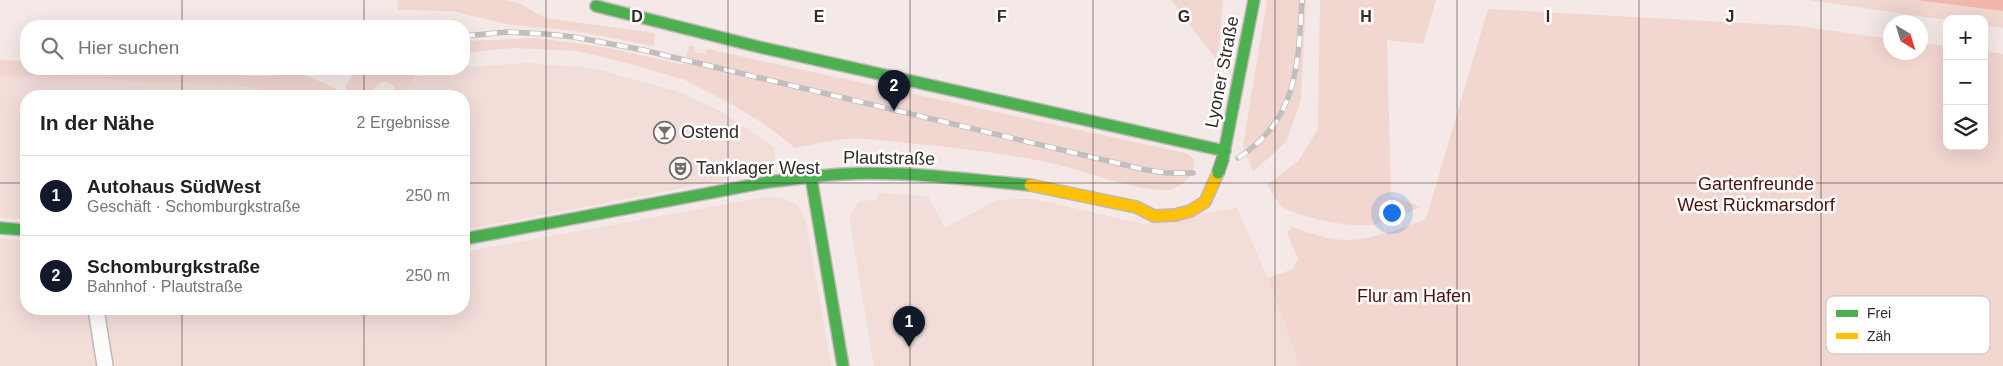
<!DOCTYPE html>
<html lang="de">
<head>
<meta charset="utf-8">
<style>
  :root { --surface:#fff; --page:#f6f6f6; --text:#222; --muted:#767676; --line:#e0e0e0; --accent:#111827 }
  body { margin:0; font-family:Helvetica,sans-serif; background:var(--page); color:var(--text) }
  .controls { position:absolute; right:15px; top:15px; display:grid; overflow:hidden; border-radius:10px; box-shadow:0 5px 20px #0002 }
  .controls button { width:45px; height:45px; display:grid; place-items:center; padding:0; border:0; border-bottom:1px solid var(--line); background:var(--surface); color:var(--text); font:25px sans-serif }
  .compass { position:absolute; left:1883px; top:15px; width:45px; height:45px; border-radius:50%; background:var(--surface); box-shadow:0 5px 20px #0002; rotate:142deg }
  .you { position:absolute; left:1391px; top:212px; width:18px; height:18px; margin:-12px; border:4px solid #fff; border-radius:50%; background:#1a73e8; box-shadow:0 0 0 8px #1a73e833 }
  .badge { display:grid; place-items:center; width:32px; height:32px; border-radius:50%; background:var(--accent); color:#fff; font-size:16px; font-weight:700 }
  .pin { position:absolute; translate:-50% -41px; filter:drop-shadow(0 1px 2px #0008) }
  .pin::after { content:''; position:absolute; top:26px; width:18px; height:15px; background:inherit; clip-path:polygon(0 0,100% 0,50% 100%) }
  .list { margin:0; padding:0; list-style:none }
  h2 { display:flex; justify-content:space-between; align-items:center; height:65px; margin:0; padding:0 20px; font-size:21px }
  h2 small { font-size:16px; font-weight:400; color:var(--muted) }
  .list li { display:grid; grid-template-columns:32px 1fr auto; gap:15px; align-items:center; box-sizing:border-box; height:80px; padding:0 20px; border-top:1px solid var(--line) }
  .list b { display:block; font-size:19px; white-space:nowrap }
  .list p { margin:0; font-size:16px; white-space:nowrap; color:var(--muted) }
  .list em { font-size:16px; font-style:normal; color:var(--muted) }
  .icon { flex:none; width:28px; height:28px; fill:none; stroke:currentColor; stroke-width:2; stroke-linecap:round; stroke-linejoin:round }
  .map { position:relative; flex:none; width:2003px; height:366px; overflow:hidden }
  .search { position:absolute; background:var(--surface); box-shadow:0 5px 20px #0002; left:20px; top:20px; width:450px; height:55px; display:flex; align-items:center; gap:12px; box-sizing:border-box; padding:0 18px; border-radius:20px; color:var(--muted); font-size:19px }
  .panel { position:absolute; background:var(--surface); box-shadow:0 5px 20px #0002; left:20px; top:90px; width:450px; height:225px; border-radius:20px }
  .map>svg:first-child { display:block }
</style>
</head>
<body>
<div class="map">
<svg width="2003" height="366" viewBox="0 0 2003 366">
  <rect width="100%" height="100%" fill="#f4e9e7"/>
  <path fill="#f2ddd9" d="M526 63 593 68 679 92 722 112 775 148V162L719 181 464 230V96H401L415 77 466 67Z
    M0 73 233 85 291 96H26V219L0 218Z
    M878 193 928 196 945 228 997 200 1014 199H1030L1051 203 1144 224 1237 208 1268 278 1300 366H874L849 215 860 201 877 200Z
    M765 197 782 198 797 205 806 221 831 366H113L104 309H464V252Z
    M0 238 26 240V309H88L97 366H0Z"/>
  <path fill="#f2d6d0" d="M398 0H505L519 3 545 18 655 33 654 46 576 31 506 24 452 11 397 10Z
    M1171 0H1223L1218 62Z
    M1267 0H1306L1301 100 1286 142 1253 172 1243 145Z
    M1320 0H1436L1423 44 1387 40 1391 196 1421 207C1407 212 1392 221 1378 224 1357 229 1301 219 1283 207 1277 203 1272 192 1267 185L1299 160 1318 129Z
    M1809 0H1916L2003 11V28L1984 25V19L1947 20Z
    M1488 9 1799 26 1890 39V52H1920L1921 43 1947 46V146H1984V51L2003 54V366H1300L1268 278 1293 269 1298 259 1287 233 1292 227C1310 233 1331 241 1350 240 1376 239 1401 228 1426 219Z
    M538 38 609 48 684 65 689 45 695 47 694 52 706 54 707 49 1185 153C1208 162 1183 190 1166 190 1132 190 1089 172 1055 164 1007 153 958 148 908 143 888 141 868 138 848 139 830 140 812 145 795 148L773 130 735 106 685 80 627 63 577 51 513 48 464 53V41Z
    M0 60 26 61V69H148L256 76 302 74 333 87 344 96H266L268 91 233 85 0 75Z
    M376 69H412L415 77 400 96H392L395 87 386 81 380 83 374 88 375 94 382 96H353L345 88 354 71Z"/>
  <path fill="#f3b6ab" d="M1916 0H2003V11Z"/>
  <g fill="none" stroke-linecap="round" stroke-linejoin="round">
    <defs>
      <path id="street" d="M96 309 105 366"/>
      <path id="fast" d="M596 6 759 47 1225 151
        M1223 158 1254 0
        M0 228 26 230
        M464 239 768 182 811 177
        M843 366 811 177C884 167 957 179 1030 185"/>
      <path id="slow" d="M1030 185 1136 207 1154 216 1175 215 1190 211 1205 202 1218 173"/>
    </defs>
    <use href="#street" stroke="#c0b8b6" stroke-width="18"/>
    <use href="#fast" stroke="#c0b8b6" stroke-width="14"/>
    <use href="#slow" stroke="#c0b8b6" stroke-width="14"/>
    <use href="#street" stroke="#fdfcfb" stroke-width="15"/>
    <use href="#fast" stroke="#4caf50" stroke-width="11"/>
    <use href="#slow" stroke="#ffc107" stroke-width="11"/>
    <defs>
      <path id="rail" d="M464 36 507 32 546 34 574 37 643 50 1146 170 1168 173H1193
        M1238 158C1298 120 1298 64 1302 0"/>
    </defs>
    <use href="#rail" stroke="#c1bebd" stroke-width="5.5"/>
    <use href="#rail" stroke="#fff" stroke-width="4" stroke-dasharray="11" stroke-linecap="butt"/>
    <defs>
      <path id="fast-bridge" d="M1218 173 1223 158"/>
    </defs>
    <use href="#fast-bridge" stroke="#979d9a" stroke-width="14" stroke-linecap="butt"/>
    <use href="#fast-bridge" stroke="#4caf50" stroke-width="11"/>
  </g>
  <path fill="none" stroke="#322a28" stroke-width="1" stroke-opacity="0.55" d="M182 0V26M364 0V26M546 0V366M728 0V366M910 0V366M1093 0V366M1275 0V366M1457 0V366M1639 0V366M1821 0V366M182 69V96M364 69V96M0 183H26M464 183H2003M182 309V366M364 309V366"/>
  <defs>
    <symbol id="bar-ring" viewBox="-11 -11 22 22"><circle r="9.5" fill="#fff" stroke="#766d6b" stroke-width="1.5"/><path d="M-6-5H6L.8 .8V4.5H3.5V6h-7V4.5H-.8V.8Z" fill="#766d6b"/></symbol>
    <symbol id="theatre-ring" viewBox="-11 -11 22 22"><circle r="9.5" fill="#fff" stroke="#766d6b" stroke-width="1.5"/><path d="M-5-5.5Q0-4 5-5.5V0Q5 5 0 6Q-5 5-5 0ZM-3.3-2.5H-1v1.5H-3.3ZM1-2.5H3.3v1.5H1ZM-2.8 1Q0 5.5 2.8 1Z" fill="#766d6b"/></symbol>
  </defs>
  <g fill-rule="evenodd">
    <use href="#bar-ring" x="652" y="120" width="25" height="25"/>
    <use href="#theatre-ring" x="668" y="156" width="25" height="25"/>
  </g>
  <g text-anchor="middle" stroke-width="5" stroke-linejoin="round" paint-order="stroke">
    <g font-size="18" fill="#322a28" stroke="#fff">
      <text transform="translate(1222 72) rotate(-79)" y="6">Lyoner Straße</text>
      <text transform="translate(889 158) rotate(1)" y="6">Plautstraße</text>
    </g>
    <g font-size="18" fill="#322a28" stroke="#fff" text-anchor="start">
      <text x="681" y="138">Ostend</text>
      <text x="696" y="174">Tanklager West</text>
    </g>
    <g font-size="18" fill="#4e0f07" stroke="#fff">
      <text x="1756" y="190">Gartenfreunde<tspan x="1756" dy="21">West Rückmarsdorf</tspan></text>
      <text x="1414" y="302">Flur am Hafen</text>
    </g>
  </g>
  <rect x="1826" y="296" width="164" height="58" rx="8" fill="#fff" stroke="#c2bfbe" stroke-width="1"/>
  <rect x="1836" y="310" width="22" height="7" fill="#4caf50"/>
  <rect x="1836" y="333" width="22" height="6" fill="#ffc107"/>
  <g font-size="14" fill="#322a28">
    <text x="1867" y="318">Frei</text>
    <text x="1867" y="341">Zäh</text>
  </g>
  <g font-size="16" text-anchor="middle" font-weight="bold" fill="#322a28" stroke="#fff" stroke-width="5" stroke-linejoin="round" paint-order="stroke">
    <text x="637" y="22">D</text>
    <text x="819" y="22">E</text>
    <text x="1002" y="22">F</text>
    <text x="1184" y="22">G</text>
    <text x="1366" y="22">H</text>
    <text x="1548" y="22">I</text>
    <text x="1730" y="22">J</text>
  </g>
</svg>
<div class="controls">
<button>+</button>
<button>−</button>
<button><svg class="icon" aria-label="layers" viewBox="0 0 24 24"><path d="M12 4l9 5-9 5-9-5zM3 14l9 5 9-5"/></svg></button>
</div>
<svg class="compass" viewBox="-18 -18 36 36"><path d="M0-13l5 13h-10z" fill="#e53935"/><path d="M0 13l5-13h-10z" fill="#767676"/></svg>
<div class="you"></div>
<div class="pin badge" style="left:909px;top:347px">1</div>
<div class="pin badge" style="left:894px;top:111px">2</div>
<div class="search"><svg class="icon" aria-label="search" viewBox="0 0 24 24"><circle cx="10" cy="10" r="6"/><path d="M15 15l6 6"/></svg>Hier suchen</div>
<section class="panel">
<h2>In der Nähe<small>2 Ergebnisse</small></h2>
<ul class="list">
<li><span class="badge">1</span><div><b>Autohaus SüdWest</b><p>Geschäft · Schomburgkstraße</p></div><em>250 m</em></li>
<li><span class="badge">2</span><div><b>Schomburgkstraße</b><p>Bahnhof · Plautstraße</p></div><em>250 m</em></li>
</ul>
</section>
</div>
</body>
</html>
